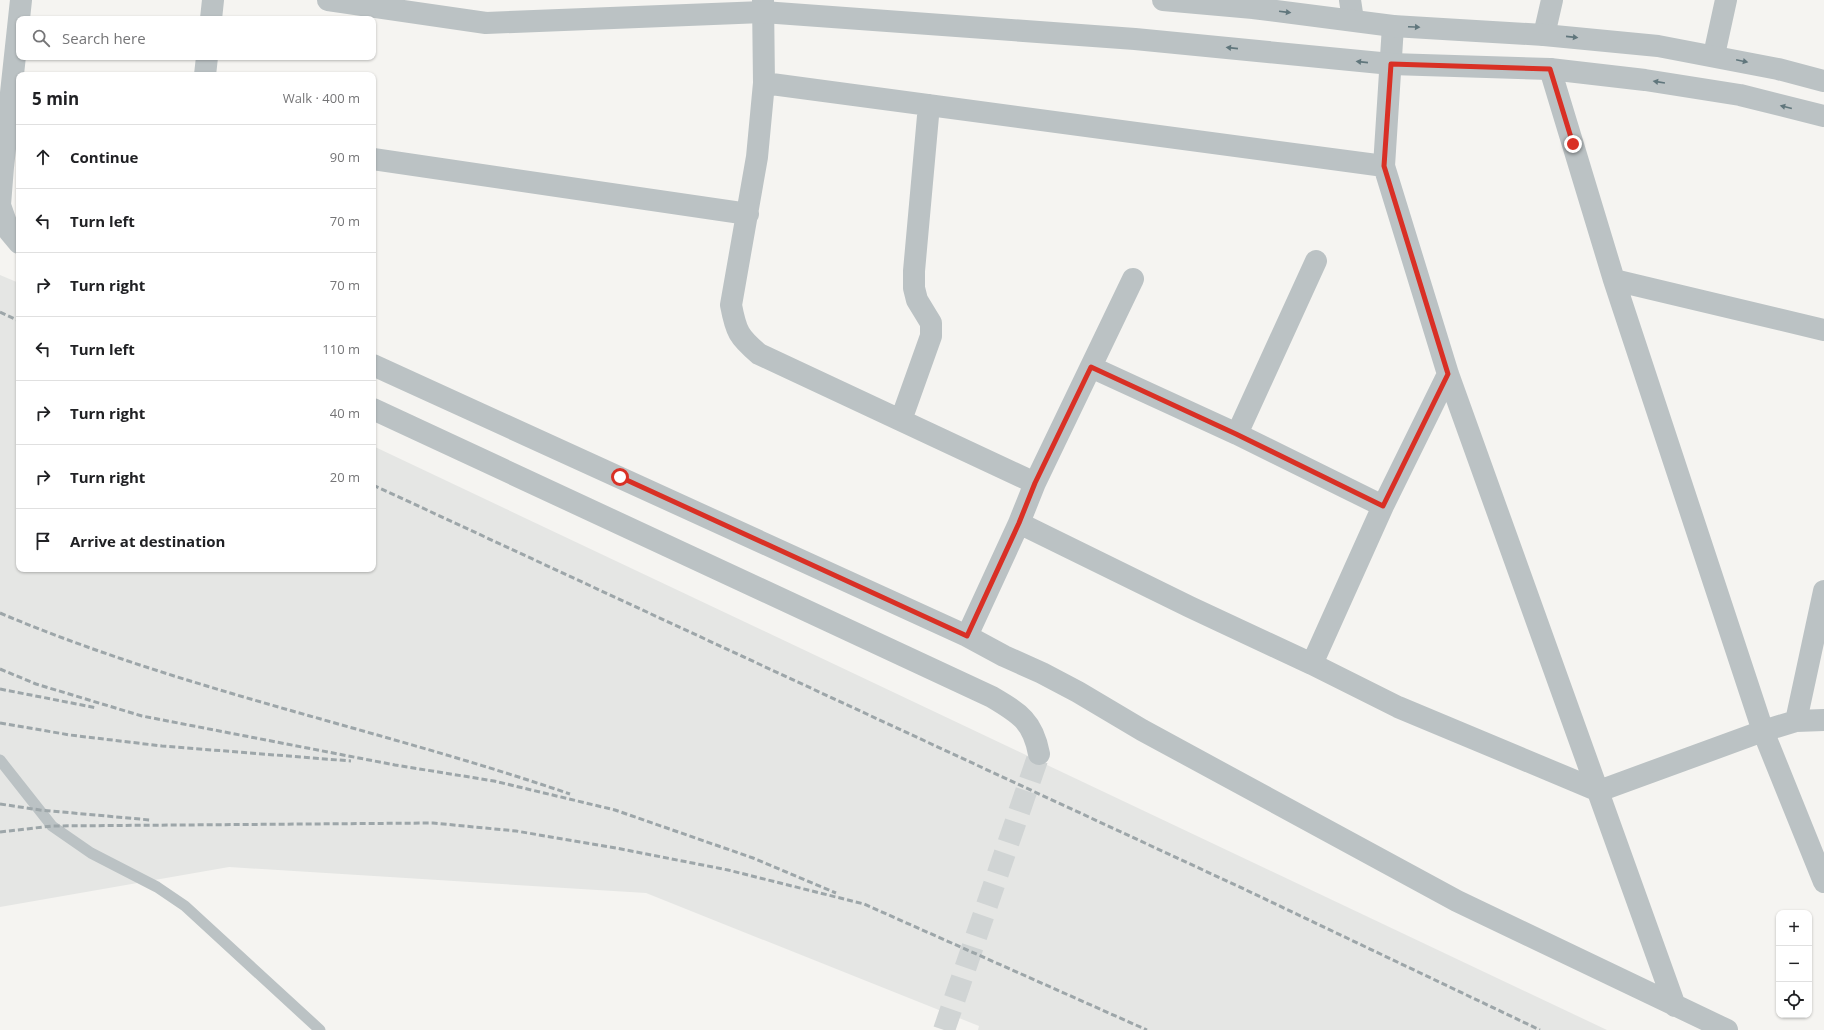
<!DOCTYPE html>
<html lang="en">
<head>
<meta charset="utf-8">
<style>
  :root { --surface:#fff; --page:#f6f6f6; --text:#202124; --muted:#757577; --line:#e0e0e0 }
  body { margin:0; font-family:"Open Sans",sans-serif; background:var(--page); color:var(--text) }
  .controls { position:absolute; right:12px; bottom:12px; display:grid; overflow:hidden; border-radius:8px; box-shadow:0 1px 3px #0004 }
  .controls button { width:36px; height:36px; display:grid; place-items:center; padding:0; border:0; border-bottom:1px solid var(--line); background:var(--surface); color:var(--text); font:20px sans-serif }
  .stop { position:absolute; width:12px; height:12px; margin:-9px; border:3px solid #d93025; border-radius:50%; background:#fff }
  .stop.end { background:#d93025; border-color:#fff; box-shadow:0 1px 4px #0008 }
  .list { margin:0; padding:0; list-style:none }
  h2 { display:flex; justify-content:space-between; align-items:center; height:52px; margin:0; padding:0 16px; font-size:17px }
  h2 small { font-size:13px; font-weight:400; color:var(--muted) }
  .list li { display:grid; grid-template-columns:26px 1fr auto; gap:12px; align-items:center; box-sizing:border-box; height:64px; padding:0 16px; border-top:1px solid var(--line) }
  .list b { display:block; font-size:15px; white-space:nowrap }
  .list em { font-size:13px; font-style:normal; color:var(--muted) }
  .icon { flex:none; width:22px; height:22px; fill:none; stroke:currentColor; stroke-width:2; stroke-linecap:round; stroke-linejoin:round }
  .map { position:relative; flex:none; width:1824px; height:1030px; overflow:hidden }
  .search { position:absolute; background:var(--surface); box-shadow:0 1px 3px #0004; left:16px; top:16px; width:360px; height:44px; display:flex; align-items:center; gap:10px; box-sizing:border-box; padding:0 14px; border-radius:8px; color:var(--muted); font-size:15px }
  .panel { position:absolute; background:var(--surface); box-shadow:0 1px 3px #0004; left:16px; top:72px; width:360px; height:500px; border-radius:8px }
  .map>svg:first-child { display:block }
</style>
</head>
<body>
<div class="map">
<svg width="1824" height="1030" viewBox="0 0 1824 1030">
  <rect width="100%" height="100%" fill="#f5f4f1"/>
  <path fill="#e5e6e4" d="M0 275 19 283V569H373V446L1607 1030H978L979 1026 646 893 229 867 0 907Z"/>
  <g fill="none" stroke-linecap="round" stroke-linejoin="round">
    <path stroke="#d0d4d4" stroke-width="22" stroke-dasharray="22 11" stroke-linecap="butt" d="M944 1030 1039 754"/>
    <path stroke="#bbc2c4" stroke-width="11" d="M0 760 52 826 91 853 157 887 185 906 320 1030"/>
    <path stroke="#bbc2c4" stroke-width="22" d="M763 0 764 83 757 157 731 305C736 332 739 337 759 354L1035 483
      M1350 0 1353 20
      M211 19 213 0
      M1393 26 1384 166 1448 374 1675 1006
      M1544 35 1552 0
      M1714 55 1726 0
      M1550 69 1614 280 1763 731 1824 882
      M205 75 207 57
      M764 83 1384 166
      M373 159 748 214
      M19 243 9 231 0 205 3 167 21 0
      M1614 280 1824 330
      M373 365 967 636 1004 656 1042 673 1078 692 1142 730 1457 901 1727 1030
      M1091 367 1237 434 1383 506
      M373 409 992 697C1019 713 1033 721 1039 754
      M901 420 931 336V323L917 300 914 288V271L929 105
      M1237 434 1316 261
      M1019 523 1190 607 1312 664 1398 707 1599 791 1763 731 1796 721 1824 720
      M967 636 1019 523 1035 483 1133 279
      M1312 664 1383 506 1448 374
      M1796 721 1824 591"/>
    <path stroke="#bbc2c4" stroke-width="22" d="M328 0 486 23 763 12 1135 39 1391 64 1550 69 1645 80 1740 95 1824 116
      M1163 0 1253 8 1393 26 1544 35 1658 46 1778 69 1824 81"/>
    <path stroke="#9da6a9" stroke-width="3" stroke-dasharray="6 3" stroke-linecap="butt" d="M0 312 19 321
      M373 485 1244 889 1540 1030
      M0 613C184 691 381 729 570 794
      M0 669 36 684 142 716 395 765 494 781 615 810 753 858 836 893
      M0 689 97 708
      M0 723 70 735 162 746 351 761
      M0 804 40 810 150 820
      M0 832 52 826 433 823 516 831 616 848 728 870 864 904 1147 1030"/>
  </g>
  <defs><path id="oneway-solid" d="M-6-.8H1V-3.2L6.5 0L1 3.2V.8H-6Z"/></defs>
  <g fill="#60767c">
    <use href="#oneway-solid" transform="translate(1285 12) rotate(7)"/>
    <use href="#oneway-solid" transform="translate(1414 27) rotate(3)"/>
    <use href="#oneway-solid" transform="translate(1572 37) rotate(6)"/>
    <use href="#oneway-solid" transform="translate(1232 48) rotate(-174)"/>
    <use href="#oneway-solid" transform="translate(1742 61) rotate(12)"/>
    <use href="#oneway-solid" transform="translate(1362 62) rotate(-174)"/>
    <use href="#oneway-solid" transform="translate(1659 82) rotate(-171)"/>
    <use href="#oneway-solid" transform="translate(1786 107) rotate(-166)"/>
  </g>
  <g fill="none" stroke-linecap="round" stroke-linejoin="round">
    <path stroke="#d93025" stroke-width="5" d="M620 477 967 636 1019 523 1035 483 1091 367 1236 434 1383 506 1448 374 1384 166 1391 64 1550 69 1573 144"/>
  </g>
</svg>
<div class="controls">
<button>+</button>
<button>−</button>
<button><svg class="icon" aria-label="locate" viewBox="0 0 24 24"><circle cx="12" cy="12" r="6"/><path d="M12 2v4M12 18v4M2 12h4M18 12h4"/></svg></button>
</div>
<div class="stop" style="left:620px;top:477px"></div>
<div class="stop end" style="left:1573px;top:144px"></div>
<div class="search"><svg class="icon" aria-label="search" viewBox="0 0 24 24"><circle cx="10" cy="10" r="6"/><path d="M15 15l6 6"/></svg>Search here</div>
<section class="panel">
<h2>5 min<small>Walk · 400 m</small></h2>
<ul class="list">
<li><svg class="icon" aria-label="ahead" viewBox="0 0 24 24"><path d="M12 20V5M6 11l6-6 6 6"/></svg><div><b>Continue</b></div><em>90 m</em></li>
<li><svg class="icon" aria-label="left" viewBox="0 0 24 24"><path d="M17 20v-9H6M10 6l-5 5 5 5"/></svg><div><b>Turn left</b></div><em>70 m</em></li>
<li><svg class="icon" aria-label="right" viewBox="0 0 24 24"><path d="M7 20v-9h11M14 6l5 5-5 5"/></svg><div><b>Turn right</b></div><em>70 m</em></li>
<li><svg class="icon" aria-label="left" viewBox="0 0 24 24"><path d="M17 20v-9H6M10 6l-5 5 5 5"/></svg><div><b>Turn left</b></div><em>110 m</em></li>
<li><svg class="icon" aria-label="right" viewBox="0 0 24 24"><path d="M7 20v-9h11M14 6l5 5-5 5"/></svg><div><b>Turn right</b></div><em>40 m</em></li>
<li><svg class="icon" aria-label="right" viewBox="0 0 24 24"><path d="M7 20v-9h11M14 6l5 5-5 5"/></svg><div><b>Turn right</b></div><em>20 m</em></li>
<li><svg class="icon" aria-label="arrive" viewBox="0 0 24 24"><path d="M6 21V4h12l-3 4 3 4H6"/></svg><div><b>Arrive at destination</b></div></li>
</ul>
</section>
</div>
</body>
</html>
